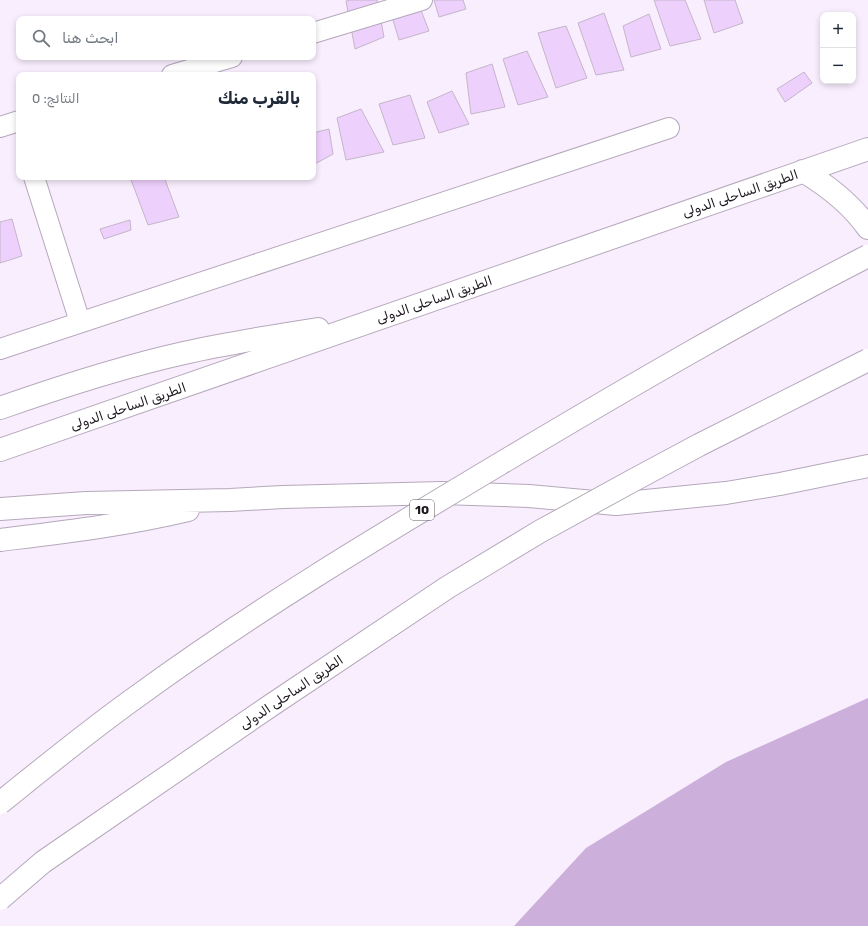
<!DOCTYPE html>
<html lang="ar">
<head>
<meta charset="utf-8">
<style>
  :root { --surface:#fff; --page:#f2f2f3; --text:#1f2937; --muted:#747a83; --line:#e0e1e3 }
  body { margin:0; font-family:Rubik,Vazirmatn,sans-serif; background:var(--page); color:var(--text); direction:rtl }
  .controls { position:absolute; right:12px; top:12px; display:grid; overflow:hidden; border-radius:8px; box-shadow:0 2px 6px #0003 }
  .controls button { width:36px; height:36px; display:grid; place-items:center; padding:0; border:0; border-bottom:1px solid var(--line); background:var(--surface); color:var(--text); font:20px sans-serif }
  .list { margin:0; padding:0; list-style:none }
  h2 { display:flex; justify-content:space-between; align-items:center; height:52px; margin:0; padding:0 16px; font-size:17px }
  h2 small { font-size:13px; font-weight:400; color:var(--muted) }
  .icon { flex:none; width:22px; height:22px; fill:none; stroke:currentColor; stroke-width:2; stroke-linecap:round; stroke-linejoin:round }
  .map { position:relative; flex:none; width:868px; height:926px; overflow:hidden; direction:ltr }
  .search { position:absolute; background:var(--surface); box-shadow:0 2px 6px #0003; left:16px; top:16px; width:300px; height:44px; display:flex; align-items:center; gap:10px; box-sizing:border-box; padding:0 14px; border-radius:8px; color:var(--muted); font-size:15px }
  .panel { position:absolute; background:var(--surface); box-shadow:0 2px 6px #0003; left:16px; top:72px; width:300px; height:108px; border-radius:8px; direction:rtl }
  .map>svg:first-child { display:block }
</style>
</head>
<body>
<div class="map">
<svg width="868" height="926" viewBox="0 0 868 926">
  <rect width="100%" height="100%" fill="#f9eefe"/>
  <path fill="#ccafda" d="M868 698V926H514L586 848 726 762Z"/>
  <path fill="#eed0fc" stroke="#c3b6c9" d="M350 0H377L384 37 355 49 346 1Z
    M387 0H417L429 31 399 40Z
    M434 0H463L466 9 439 17Z
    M654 0H685L701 39 670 46Z
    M704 0H735L743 23 714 33Z
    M604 13 624 70 596 75 578 23Z
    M649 14 661 49 631 57 623 26Z
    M566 26 587 78 556 88 538 33Z
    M527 51 548 97 518 105 503 59Z
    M492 64 505 107 471 114 466 73Z
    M804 72 812 83 785 102 777 89Z
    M452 91 469 124 439 133 427 102Z
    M410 95 425 138 393 145 379 104Z
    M361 109 384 152 346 160 337 118Z
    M329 129 333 154 313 165V133Z
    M130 177H164L179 217 148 225Z
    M12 219 22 256 0 263V222Z
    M130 220 131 230 104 239 100 229Z"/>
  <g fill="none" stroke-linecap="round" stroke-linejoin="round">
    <defs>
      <path id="minor" d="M313 33 422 0
        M172 75 232 57
        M0 127 19 121
        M34 177 80 322
        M0 349 669 128"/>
      <path id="highway" d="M803 171C828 186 851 204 868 228
        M0 408C60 387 121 367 184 353 228 343 273 336 318 329
        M0 450 868 149
        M0 509 86 503 230 500 283 497 442 493 529 496 616 504 726 493 780 484 868 466
        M0 540C64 532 125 525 188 510"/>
    </defs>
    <use href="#minor" stroke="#b5a8bb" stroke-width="22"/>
    <use href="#highway" stroke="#b5a8bb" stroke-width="24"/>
    <use href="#minor" stroke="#fff" stroke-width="20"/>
    <use href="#highway" stroke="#fff" stroke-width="22"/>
    <defs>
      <path id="highway-bridge" d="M0 803C46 766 91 729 139 695 258 608 386 532 513 456 629 387 747 318 868 256
        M0 899 43 862 270 706 448 587 539 532 632 481 699 445 868 360"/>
    </defs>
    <use href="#highway-bridge" stroke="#b5a8bb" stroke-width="24" stroke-linecap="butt"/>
    <use href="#highway-bridge" stroke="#fff" stroke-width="22"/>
  </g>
  <g text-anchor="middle" stroke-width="3" stroke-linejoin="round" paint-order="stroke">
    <rect fill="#fff" stroke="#605d62" stroke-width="1" x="410" y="500" width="24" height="20" rx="3"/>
    <g font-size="12" font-weight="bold" fill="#1c171e">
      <text x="422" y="514">10</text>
    </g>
    <g font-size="13" fill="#1c171e" stroke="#fff">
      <text transform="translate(740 193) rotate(-19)" y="5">الطريق الساحلى الدولى</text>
      <text transform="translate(434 299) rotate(-19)" y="5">الطريق الساحلى الدولى</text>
      <text transform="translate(128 406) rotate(-19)" y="5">الطريق الساحلى الدولى</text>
      <text transform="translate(291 692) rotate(-34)" y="5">الطريق الساحلى الدولى</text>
    </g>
  </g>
</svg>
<div class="controls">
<button>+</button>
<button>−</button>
</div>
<div class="search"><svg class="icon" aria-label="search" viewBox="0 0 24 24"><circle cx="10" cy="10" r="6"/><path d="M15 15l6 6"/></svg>ابحث هنا</div>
<section class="panel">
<h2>بالقرب منك<small>النتائج: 0</small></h2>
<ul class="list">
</ul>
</section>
</div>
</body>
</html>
